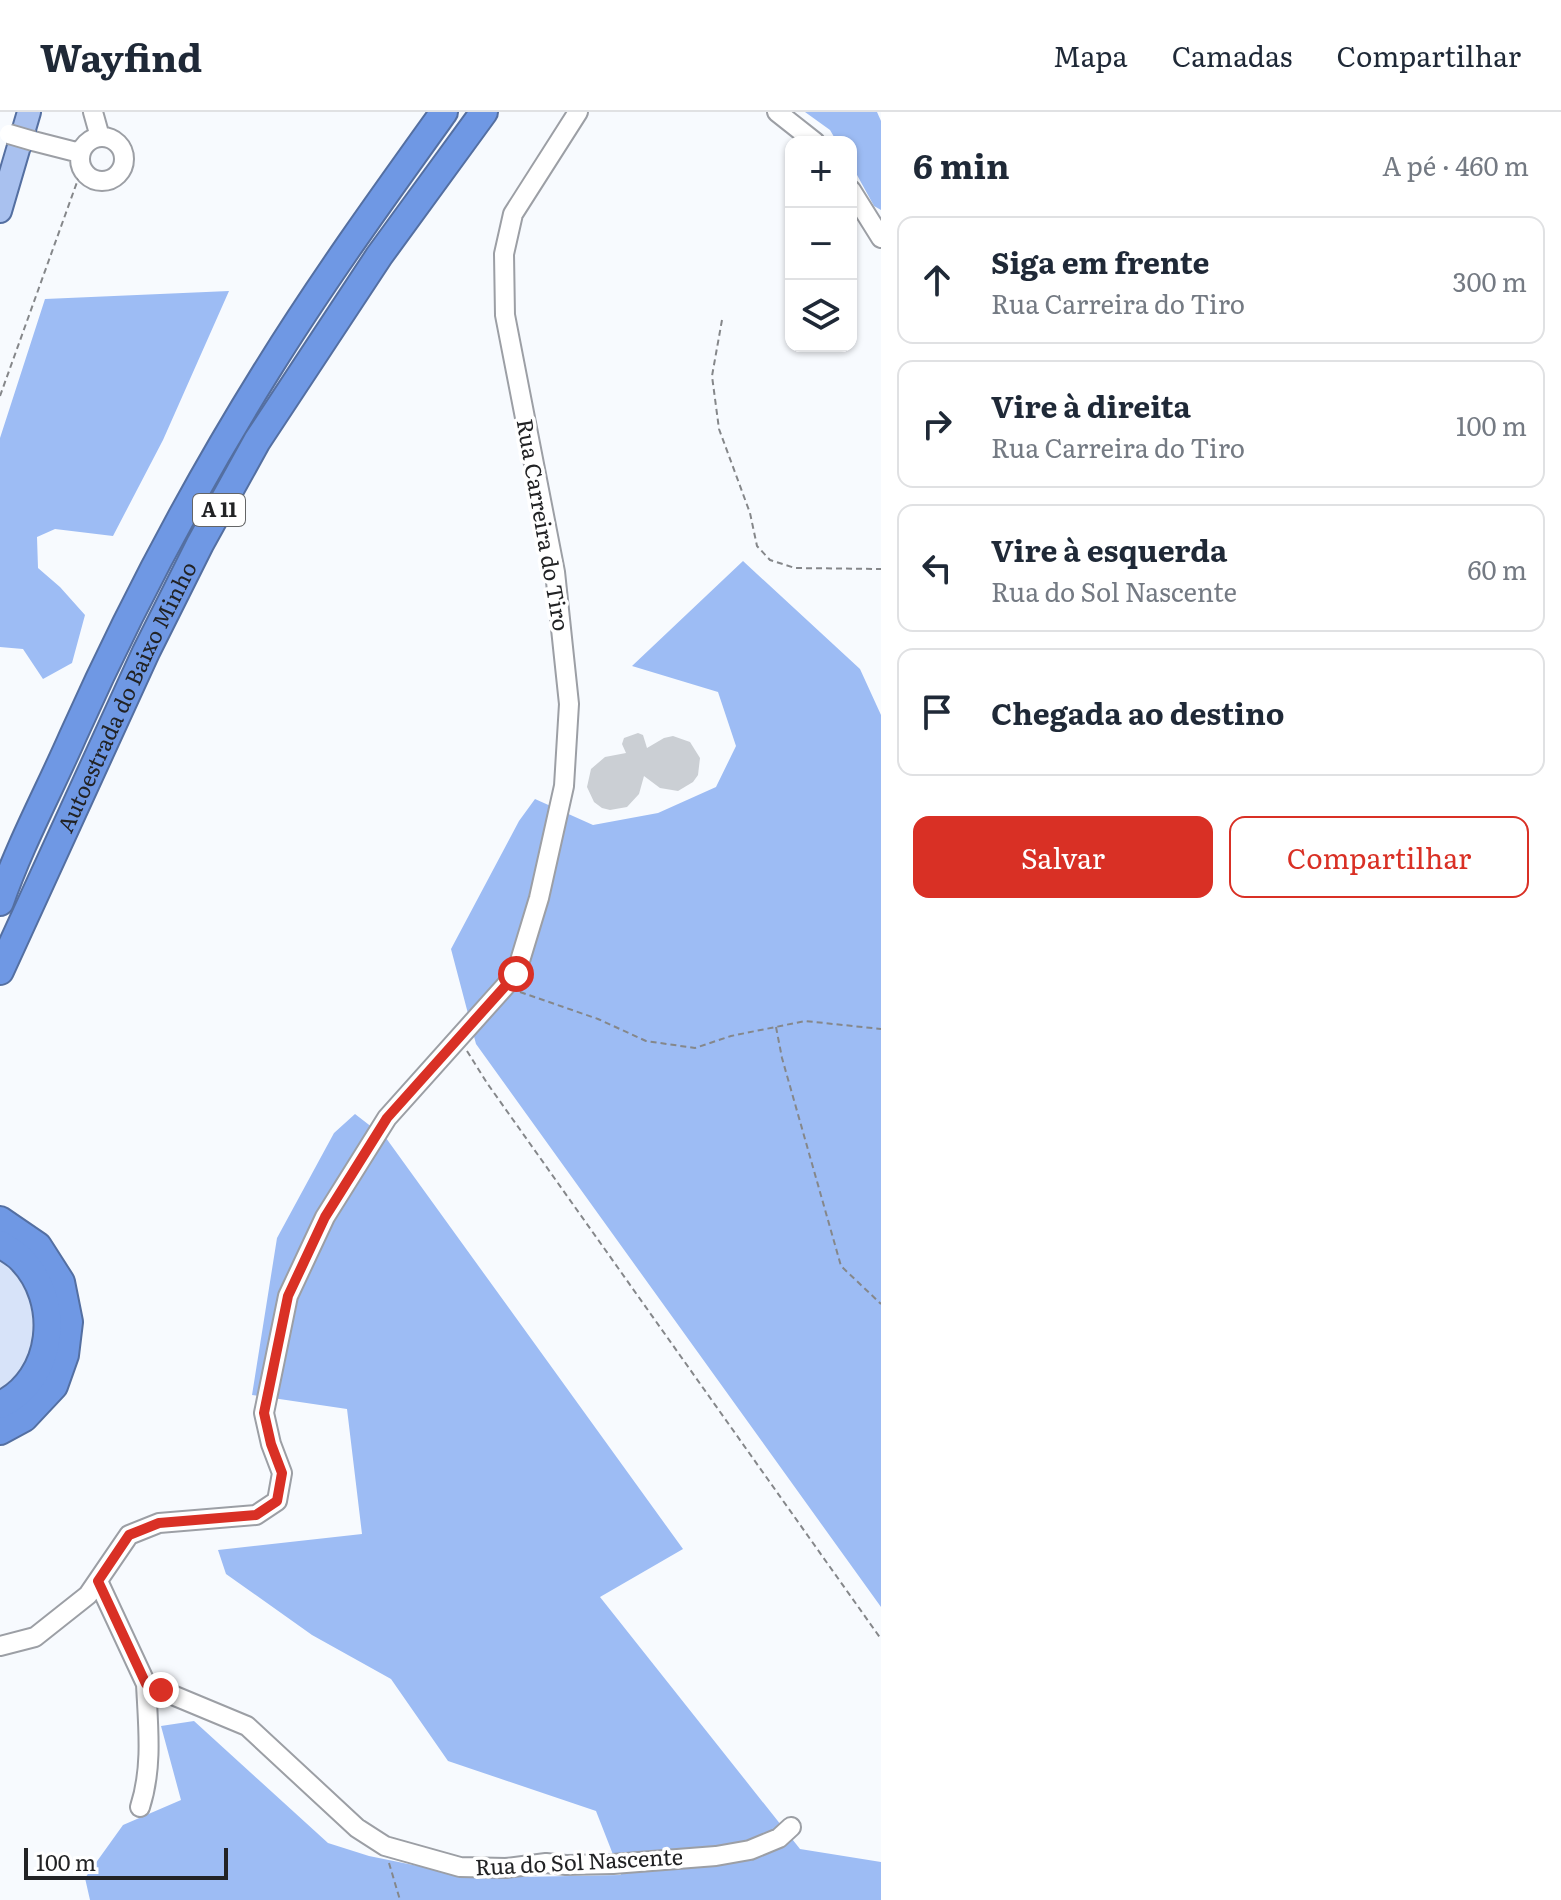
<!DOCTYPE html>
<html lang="pt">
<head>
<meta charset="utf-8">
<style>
  :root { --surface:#fff; --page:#f2f2f3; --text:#1f2937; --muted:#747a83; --line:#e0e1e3; --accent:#d93025 }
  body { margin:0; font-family:Literata,serif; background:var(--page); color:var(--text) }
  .controls { position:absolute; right:24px; top:24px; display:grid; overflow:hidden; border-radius:16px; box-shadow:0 2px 6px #0004 }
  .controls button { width:72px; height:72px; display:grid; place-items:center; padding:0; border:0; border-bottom:2px solid var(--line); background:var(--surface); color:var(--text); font:40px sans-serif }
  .scale { position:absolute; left:24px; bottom:20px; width:204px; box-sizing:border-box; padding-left:8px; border:4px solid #222325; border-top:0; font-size:22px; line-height:28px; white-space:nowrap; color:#222325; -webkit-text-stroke:6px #fff; paint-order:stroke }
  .stop { position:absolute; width:24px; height:24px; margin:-18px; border:6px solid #d93025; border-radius:50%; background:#fff }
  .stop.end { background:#d93025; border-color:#fff; box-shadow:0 2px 8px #0008 }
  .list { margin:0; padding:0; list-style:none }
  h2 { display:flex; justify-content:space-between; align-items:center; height:104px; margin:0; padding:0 32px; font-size:34px }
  h2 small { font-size:26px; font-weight:400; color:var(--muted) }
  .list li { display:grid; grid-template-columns:52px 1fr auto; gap:24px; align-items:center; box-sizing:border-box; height:128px; margin:0 16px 16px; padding:0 16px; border:2px solid var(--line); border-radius:16px }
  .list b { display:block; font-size:30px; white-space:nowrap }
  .list p { margin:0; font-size:26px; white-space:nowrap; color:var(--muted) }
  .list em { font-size:26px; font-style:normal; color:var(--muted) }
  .actions { display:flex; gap:16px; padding:24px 32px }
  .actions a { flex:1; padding:18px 0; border:2px solid var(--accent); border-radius:16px; text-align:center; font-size:28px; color:var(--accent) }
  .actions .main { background:var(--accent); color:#fff }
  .icon { flex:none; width:44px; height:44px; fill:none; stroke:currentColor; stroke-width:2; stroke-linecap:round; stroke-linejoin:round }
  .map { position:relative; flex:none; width:881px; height:1788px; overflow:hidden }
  header { display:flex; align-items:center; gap:48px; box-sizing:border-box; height:112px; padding:0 40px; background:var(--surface); border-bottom:2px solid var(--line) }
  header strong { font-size:38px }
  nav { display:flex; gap:44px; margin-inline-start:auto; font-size:28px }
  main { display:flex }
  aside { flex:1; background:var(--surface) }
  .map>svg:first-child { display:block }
</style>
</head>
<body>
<header>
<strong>Wayfind</strong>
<nav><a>Mapa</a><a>Camadas</a><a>Compartilhar</a></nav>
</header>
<main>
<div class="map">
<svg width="881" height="1788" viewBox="0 0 881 1788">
  <rect width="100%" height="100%" fill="#f7fafe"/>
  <path fill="#d7e3f9" d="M0 1148C43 1182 52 1248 0 1280Z"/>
  <path fill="#9dbcf4" d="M805 0H877L881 9V98L874 94 851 52V30H837L830 18Z
    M229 179 163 328 113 424 55 417 37 425 38 456 60 475 85 503 72 551 43 567 23 537 0 535V326L45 187Z
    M743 449 860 557 881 603V1495L476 932 451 837 519 709 535 687 593 713 658 701 716 675 736 634 718 580 632 554Z
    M355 1002 386 1026 683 1437 600 1485 800 1737 881 1750V1788H90L85 1766 123 1713 181 1688 161 1614 194 1609 328 1731 369 1744 477 1766 621 1763 596 1699 448 1649 391 1567 312 1523 226 1462 218 1438 362 1422 347 1297 252 1283 277 1126 334 1021Z"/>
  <path fill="#cbcfd4" d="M638 621 643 623 647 636 664 626 673 624 690 630 700 646 698 663 693 670 678 679 660 676 644 664 639 682 627 695 610 698 602 696 594 690 587 675 591 657 605 645 626 641 622 632 624 626Z"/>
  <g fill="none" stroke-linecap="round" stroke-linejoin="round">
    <defs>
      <path id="minor" d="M93 0 100 25
        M777 0 815 30
        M80 47a22 22 0 1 1 44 0a22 22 0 1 1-44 0Z
        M33 29 80 41
        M851 78 881 126
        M98 1469 146 1572 247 1614 357 1716 385 1734 460 1755 506 1756 546 1751 566 1753 613 1752 716 1744 750 1738 779 1726 791 1715
        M0 1534 35 1525 88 1483 129 1423 159 1411 256 1403 277 1389 282 1361 271 1332 264 1301 288 1184 325 1105 387 1006 516 862 539 786 564 674 569 592 555 460 505 203 504 142 513 102 578 0
        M140 1695C153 1655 148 1613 146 1572"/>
      <path id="major" d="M0 99 29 0"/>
      <g id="highway">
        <path d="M0 790C20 732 49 679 73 624 128 501 195 374 266 260 321 171 383 85 444 0"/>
        <path id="s1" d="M0 859 146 540 200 432 257 329 379 144 484 0"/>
        <path d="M0 1108 38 1134 61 1170 69 1210 65 1243 54 1274 24 1306 0 1319"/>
        <path d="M0 1132C6 1136 15 1141 20 1146 63 1188 55 1267 0 1293"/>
      </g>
    </defs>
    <use href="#minor" stroke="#9c9fa5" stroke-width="22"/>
    <use href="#major" stroke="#546fa1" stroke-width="26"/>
    <use href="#highway" stroke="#546fa1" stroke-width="30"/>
    <path stroke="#85878a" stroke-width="2" stroke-dasharray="6 4" stroke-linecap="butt" d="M722 208 712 264 719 317 750 401 757 434 770 448 795 456 881 457
      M0 284 81 59
      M520 880 598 907 646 929 695 936 731 924 805 909 881 917
      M776 915 782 946 841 1154 881 1192
      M467 939 487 971 881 1527
      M389 1751 400 1788"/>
    <use href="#minor" stroke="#fff" stroke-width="18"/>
    <use href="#major" stroke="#a9c1ef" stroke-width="22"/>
    <use href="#highway" stroke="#6f98e4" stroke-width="26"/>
    <defs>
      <path id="minor-bridge" d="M9 22 33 29"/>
    </defs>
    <use href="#minor-bridge" stroke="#9c9fa5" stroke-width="22" stroke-linecap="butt"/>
    <use href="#minor-bridge" stroke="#fff" stroke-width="18"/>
  </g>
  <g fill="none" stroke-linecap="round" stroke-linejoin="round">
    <path stroke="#d93025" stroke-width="10" d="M161 1578 146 1572 98 1469 129 1423 159 1411 256 1403 277 1389 282 1361 271 1332 264 1301 288 1184 325 1105 387 1006 516 862"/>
  </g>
  <g text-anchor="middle" stroke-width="7" stroke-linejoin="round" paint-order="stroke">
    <rect fill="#fff" stroke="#646566" stroke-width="2" x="193" y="382" width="52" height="32" rx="6"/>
    <g font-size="20" font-weight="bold" fill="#222325">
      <text x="219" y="405">A 11</text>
    </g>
    <g font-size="22" fill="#222325" stroke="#fff">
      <text transform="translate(543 413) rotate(80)" y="8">Rua Carreira do Tiro</text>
      <text dy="8" stroke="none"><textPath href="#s1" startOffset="302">Autoestrada do Baixo Minho</textPath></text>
      <text transform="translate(579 1750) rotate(-3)" y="8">Rua do Sol Nascente</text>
    </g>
  </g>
</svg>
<div class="controls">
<button>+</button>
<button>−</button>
<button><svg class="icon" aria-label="layers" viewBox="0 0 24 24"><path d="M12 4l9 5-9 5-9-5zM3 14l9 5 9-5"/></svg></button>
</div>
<div class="scale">100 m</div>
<div class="stop" style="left:516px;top:862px"></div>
<div class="stop end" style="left:161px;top:1578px"></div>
</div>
<aside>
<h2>6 min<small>A pé · 460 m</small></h2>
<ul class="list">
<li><svg class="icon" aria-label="ahead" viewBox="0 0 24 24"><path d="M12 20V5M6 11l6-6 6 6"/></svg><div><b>Siga em frente</b><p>Rua Carreira do Tiro</p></div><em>300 m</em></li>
<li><svg class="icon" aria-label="right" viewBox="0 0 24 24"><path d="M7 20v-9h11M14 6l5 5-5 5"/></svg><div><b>Vire à direita</b><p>Rua Carreira do Tiro</p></div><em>100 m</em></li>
<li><svg class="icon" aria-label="left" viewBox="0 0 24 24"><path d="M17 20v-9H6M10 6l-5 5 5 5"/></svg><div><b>Vire à esquerda</b><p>Rua do Sol Nascente</p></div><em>60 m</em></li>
<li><svg class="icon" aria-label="arrive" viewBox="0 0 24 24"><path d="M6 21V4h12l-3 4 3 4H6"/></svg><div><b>Chegada ao destino</b></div></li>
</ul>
<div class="actions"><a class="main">Salvar</a><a>Compartilhar</a></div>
</aside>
</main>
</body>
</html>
